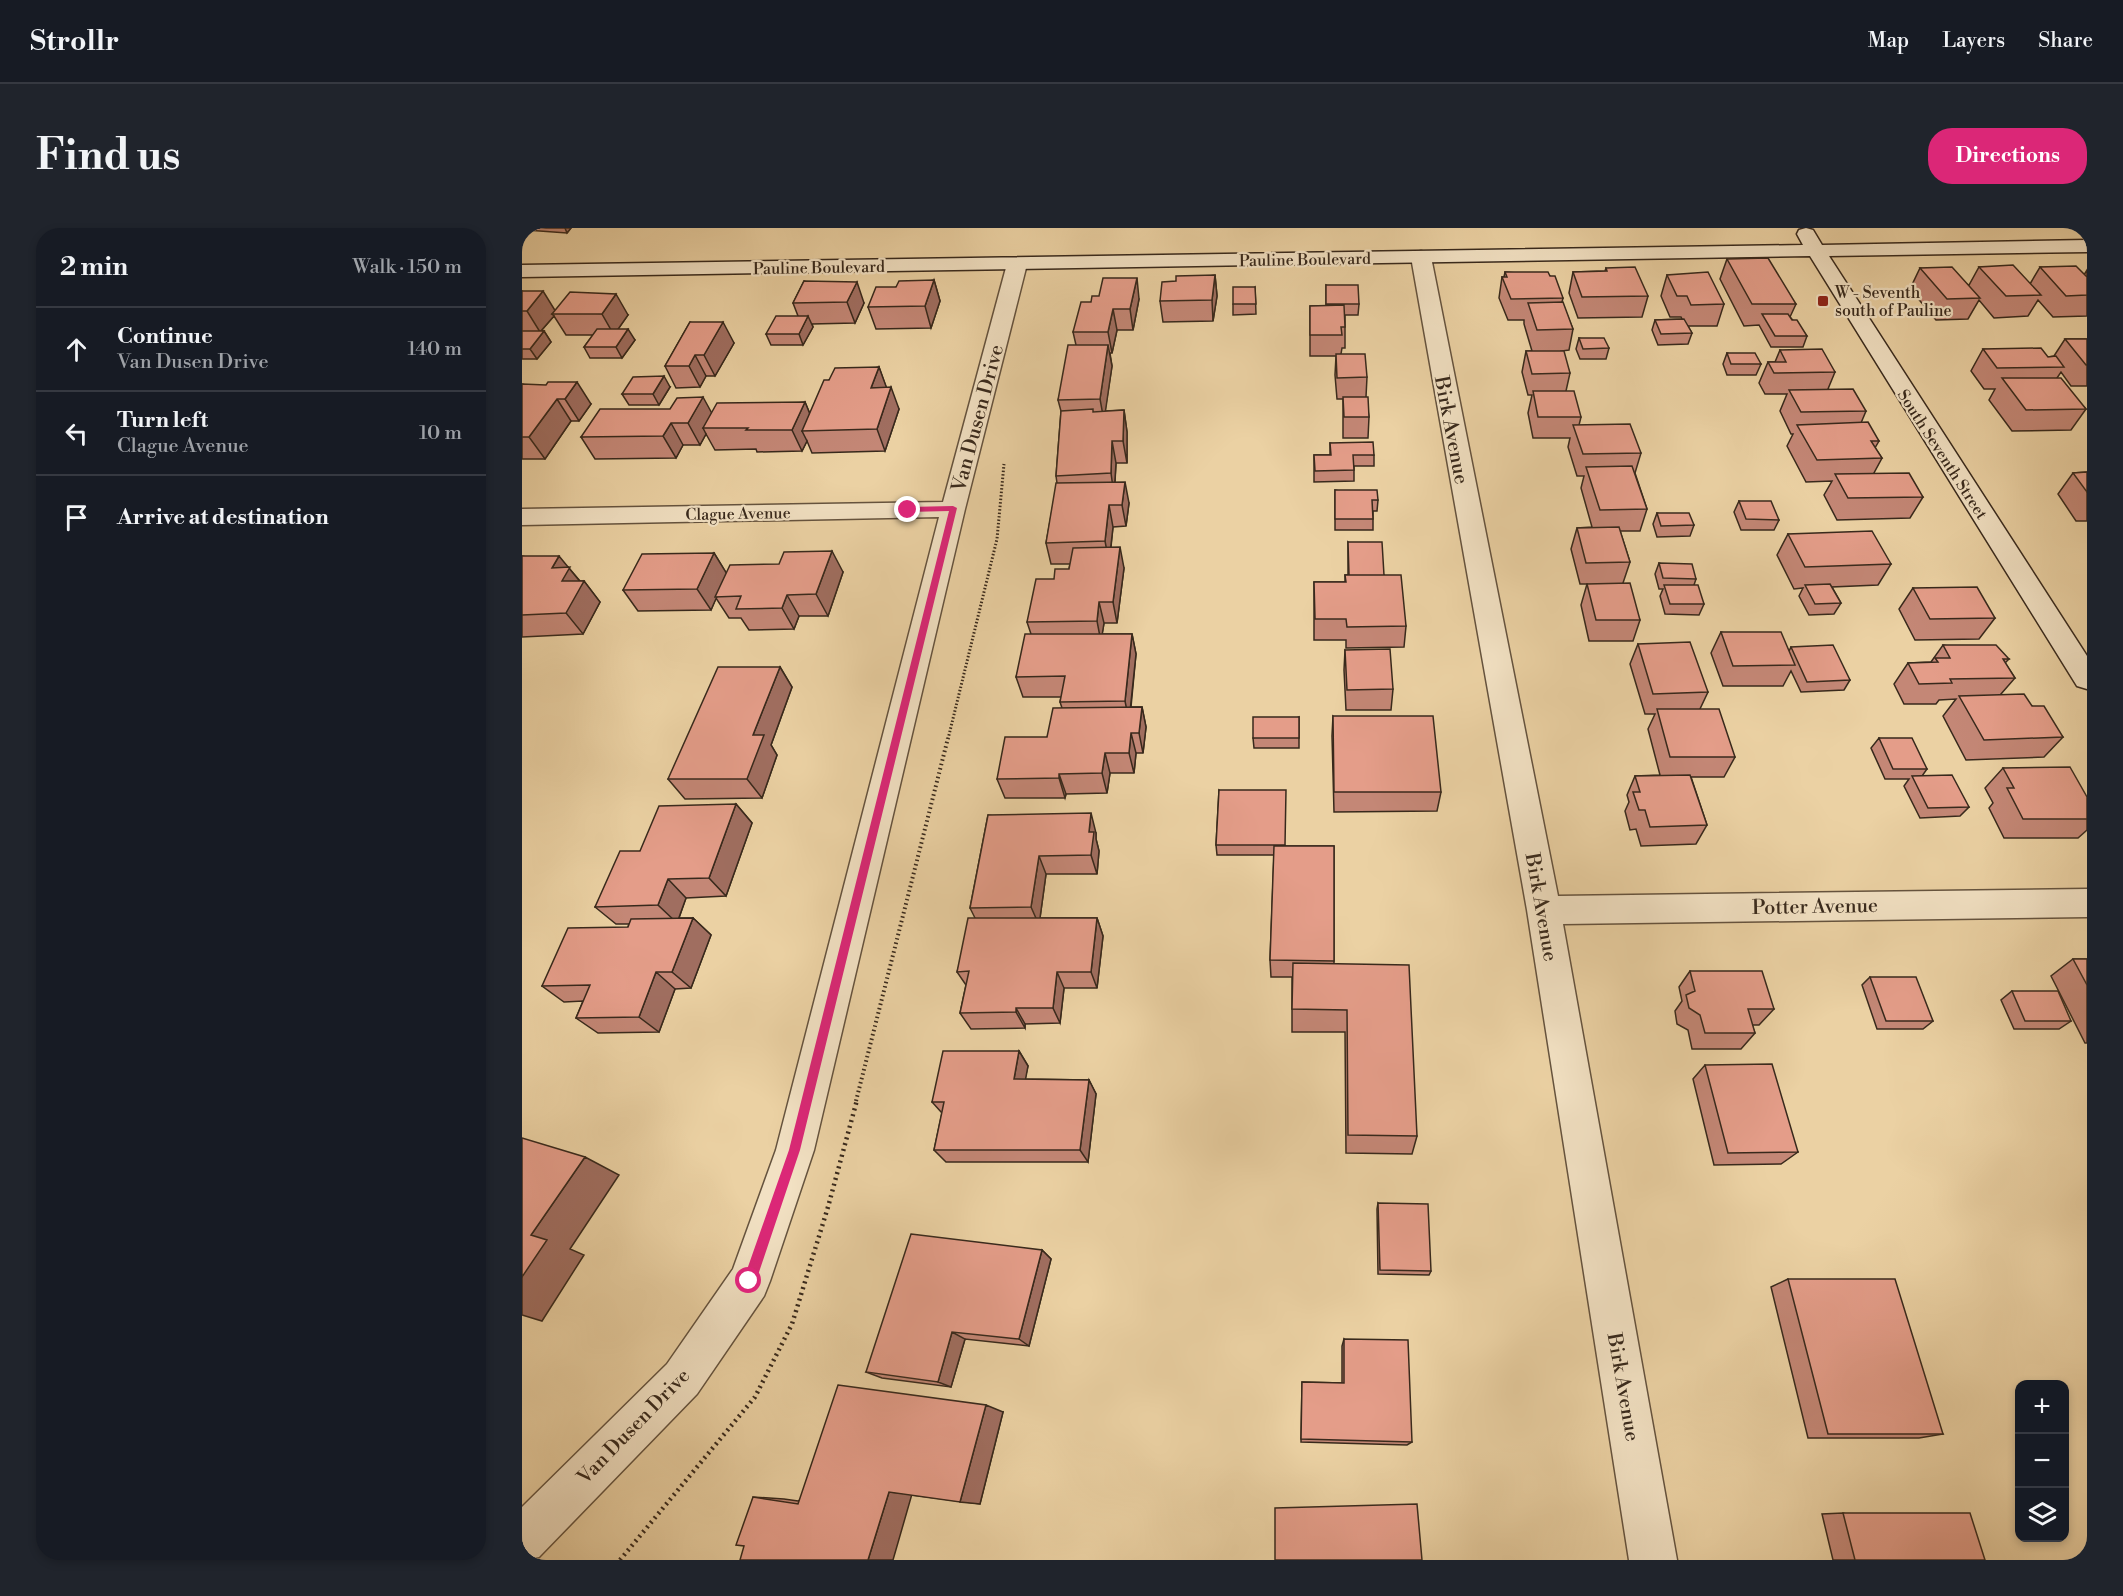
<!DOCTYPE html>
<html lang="en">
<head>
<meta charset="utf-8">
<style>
  :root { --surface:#171b24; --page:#20242c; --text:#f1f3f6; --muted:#9ea1a6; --line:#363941; --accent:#db2777 }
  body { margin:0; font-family:"Libre Bodoni",serif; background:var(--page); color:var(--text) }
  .controls { position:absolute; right:18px; bottom:18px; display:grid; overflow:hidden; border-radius:12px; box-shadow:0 3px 9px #0003 }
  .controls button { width:54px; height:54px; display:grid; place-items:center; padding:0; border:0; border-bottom:2px solid var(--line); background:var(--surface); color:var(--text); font:30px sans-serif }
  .stop { position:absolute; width:18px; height:18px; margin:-14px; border:4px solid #db2777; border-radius:50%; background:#fff }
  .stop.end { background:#db2777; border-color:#fff; box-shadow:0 2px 6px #0008 }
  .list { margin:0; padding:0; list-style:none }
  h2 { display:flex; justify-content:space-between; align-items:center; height:78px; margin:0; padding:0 24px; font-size:26px }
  h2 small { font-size:20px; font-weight:400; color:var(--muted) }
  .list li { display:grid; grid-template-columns:39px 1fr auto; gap:18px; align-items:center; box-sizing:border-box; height:84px; padding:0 24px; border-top:2px solid var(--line) }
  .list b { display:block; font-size:22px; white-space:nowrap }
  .list p { margin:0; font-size:20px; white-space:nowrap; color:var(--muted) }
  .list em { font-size:20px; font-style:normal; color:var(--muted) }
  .icon { flex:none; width:33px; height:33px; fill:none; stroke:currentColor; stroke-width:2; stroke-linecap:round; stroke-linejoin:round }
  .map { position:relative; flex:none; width:1565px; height:1332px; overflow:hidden; border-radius:24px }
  header { display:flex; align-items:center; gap:36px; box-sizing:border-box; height:84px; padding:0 30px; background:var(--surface); border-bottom:2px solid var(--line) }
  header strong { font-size:28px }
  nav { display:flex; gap:33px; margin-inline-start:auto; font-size:21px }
  .intro { display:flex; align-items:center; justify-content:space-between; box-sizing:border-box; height:144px; padding:0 36px }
  h1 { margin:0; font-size:42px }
  .button { padding:15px 27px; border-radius:24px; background:var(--accent); color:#fff; font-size:21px; font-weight:700 }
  main { display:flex; gap:36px; padding:0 36px }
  aside { flex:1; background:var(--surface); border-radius:24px; box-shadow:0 3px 9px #0003 }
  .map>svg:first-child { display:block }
</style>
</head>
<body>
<header>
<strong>Strollr</strong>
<nav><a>Map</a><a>Layers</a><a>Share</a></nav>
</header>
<div class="intro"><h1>Find us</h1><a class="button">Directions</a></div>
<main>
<aside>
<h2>2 min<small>Walk · 150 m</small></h2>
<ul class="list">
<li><svg class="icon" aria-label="ahead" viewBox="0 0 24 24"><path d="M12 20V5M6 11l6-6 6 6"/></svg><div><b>Continue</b><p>Van Dusen Drive</p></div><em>140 m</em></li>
<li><svg class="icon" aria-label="left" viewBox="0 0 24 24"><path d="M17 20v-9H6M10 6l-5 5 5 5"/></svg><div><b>Turn left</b><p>Clague Avenue</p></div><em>10 m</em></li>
<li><svg class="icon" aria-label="arrive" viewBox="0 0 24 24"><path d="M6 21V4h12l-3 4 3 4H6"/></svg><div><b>Arrive at destination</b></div></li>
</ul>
</aside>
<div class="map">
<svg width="1565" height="1332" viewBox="0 0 1565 1332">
  <rect width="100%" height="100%" fill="#ebd1a3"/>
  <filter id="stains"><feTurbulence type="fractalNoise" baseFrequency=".00333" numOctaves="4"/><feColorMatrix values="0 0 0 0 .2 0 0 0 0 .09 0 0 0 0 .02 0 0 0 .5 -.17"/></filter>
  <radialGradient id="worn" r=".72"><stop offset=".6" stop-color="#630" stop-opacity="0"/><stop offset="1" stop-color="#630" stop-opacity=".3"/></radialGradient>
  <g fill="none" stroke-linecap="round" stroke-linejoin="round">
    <defs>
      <path id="street" d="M899 23 906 25 909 29 1036 668 1565 661V689L1041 696 1155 1332H1107L1005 682 889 29 892 25Z
        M495 30 502 32 505 36 443 281 292 922 248 1053 242 1068 175 1166 17 1329 0 1332V1279L145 1136 211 1041 254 922 417 289 0 297V281L421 274 485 36 488 32Z"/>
      <path id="secondary" d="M1284 0 1291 2 1300 17 1565 12V24L1307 28 1565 428V461L1555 458 1288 28 0 49V37L1281 17 1275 6 1277 2Z"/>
    </defs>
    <use href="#street" stroke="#65533e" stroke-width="3"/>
    <use href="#secondary" stroke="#38291c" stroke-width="3"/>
    <path stroke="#38291c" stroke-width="3" stroke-dasharray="1.5 2" stroke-linecap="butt" d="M426 511 475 311 482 236"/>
    <path stroke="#38291c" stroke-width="4" stroke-dasharray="1.5 3" stroke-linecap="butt" d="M334 873 426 510"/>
    <path stroke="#38291c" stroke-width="4.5" stroke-dasharray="2 4" stroke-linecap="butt" d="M98 1332 233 1169 270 1096 306 979 335 872"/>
    <use href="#street" fill="#f2e1c3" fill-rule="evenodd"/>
    <use href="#secondary" fill="#f2e1c3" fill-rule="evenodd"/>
  </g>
  <path fill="#c48776" stroke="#38291c" stroke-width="1.5" d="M2 0H49L45 5 4 2Z
    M1205 31 1274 76 1268 89 1285 108 1281 119H1249L1237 97 1222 98 1198 51Z
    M1457 39 1508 56 1518 39 1562 47 1565 42V88L1531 89 1516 72 1506 88 1472 90 1457 72 1446 91 1414 92 1388 61 1398 40 1447 57Z
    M1084 40 1126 68 1120 89 1056 90 1047 65 1051 44 1083 43Z
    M983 44 1028 48 1041 70 1040 74 1051 101 1047 122 1039 123 1048 145 1044 163 1059 189 1057 197 1119 225 1113 245 1125 281 1118 303H1098L1108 334 1101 355 1118 392 1111 413H1067L1059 377 1065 356H1058L1049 321 1055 300 1070 299 1059 260 1062 248H1055L1046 219 1048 210H1011L1006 185 1010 167H1006L1000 144 1004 123H1010L1002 96V92H986L977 70 980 49H982Z
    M693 47 695 68 691 93 641 94 638 73 654 53Z
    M1145 47 1202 76 1195 98H1166L1170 105 1166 116 1136 117 1130 102 1133 92 1160 91 1159 89H1148L1139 68Z
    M412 52 418 73 409 100 354 101 346 79 374 59Z
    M282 53 342 75 333 95 290 96 291 99 281 117H249L244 106 276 88 271 75Z
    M804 57 837 76 836 87H823V120H820L819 126 845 149 844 169 847 189 846 210H821V171H815L813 147 814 128H788V78H804Z
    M733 59 734 86 711 87V76Z
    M0 63 33 83 106 87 96 101 113 112 100 130H68L62 119 71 107H44L32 88 19 103H22L29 114 15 131H0Z
    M617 71 611 102H595L590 125H588L590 138 583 183 602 182 605 204V235H594L593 254 607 275 604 298 591 299 589 319 602 340 595 395H582L580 406H610L614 426 609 479H620L624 499 621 525H614L612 545H588L585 565 544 566 543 570H483L475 551 525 509 540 480 538 474 539 469H501L494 449 509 406 505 394 532 351 547 341 548 336H529L524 315 535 255 534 248 539 183 536 172 554 117 551 104 569 74Z
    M168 94 212 115 193 148H184L178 159 154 160 143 138Z
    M1057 110 1087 120 1084 131H1058L1054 121Z
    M1543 111H1565V158H1549L1539 144 1535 150 1564 181 1549 202 1490 203 1467 172 1473 161H1462L1449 143 1461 121 1526 129 1532 128Z
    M1258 122 1313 144 1306 161 1344 183 1339 195 1357 213 1353 220 1360 230 1352 245 1401 269 1388 290 1315 292 1302 267 1310 253 1284 254 1265 218 1271 206H1269L1258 183 1265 166H1243L1237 155 1246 134H1253Z
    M1205 125 1239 136 1234 147H1205L1201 136Z
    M357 139 364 159 377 181 363 223 290 225 285 213 280 223 235 224 234 221 193 222 184 206 178 217H161L154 230 73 231 59 209 190 185 283 174 288 186 307 152Z
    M0 156 69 176 57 193H49L23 231H0Z
    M148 159 137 177H107L100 166Z
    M808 215 852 227V238H832V253L792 254V227H808Z
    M1565 244V293H1554L1536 266 1551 245Z
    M813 262 856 272 855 283H851V302H813Z
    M1217 273 1257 292 1252 302H1219L1212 284Z
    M1135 285 1172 297 1168 308 1135 309 1131 296Z
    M1266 306 1369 336 1356 357 1310 359 1319 375 1312 386 1287 387 1277 368 1281 360 1272 361 1255 327Z
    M826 314 862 347 884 398 882 419 824 420V412H792V354H823V347H826Z
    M192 325 204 345 321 344 306 388H277L272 401 227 402 219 390H207L194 370 189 382 116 383 101 362Z
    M0 328 46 339 58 353H62L78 374 61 406 0 409Z
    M1137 335 1174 351 1172 357 1182 376 1177 387 1143 386 1138 368 1141 361H1137L1133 346Z
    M1391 360 1473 390 1457 411 1393 412 1377 381Z
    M1199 404 1267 423 1269 419 1328 452 1322 462 1279 464 1269 443 1261 458H1201L1189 425Z
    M1116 416 1186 464 1178 481 1213 529 1202 549H1169L1185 597 1174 616 1119 618 1114 601 1108 602 1103 583 1107 574 1105 567 1113 548 1138 547 1126 501 1133 486H1123L1108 436Z
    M1421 417 1487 431 1483 435 1493 450 1479 466 1510 478 1541 509 1522 529 1444 532 1421 488 1434 471 1417 472 1414 476H1382L1372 456 1386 435 1409 434Z
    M823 422 871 461 869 482H824L822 442Z
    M258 439 270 459 249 517 255 527 240 570 163 571 146 551Z
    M811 488 919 564 915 583 812 584 810 508Z
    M777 489V520H732L731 510Z
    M1357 510 1405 541 1400 548 1447 579 1438 588 1398 590 1382 558 1387 551H1363L1349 520Z
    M1481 540 1565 569V602L1556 610H1482L1467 580 1471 575 1463 560Z
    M697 562 764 618H812V736L895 908 890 926 824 925 823 804H770V749H749L748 732 752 627H695L694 617Z
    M214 576 230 595 204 668 164 670 157 690H171L189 707 169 760 153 761 137 804 76 805 54 790 61 773 42 774 20 758 106 699 107 696H94L73 679 118 623Z
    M466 587 574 605V611L577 623 575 646H524L518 690H575L581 708 575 760H542L538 795 503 796V800L449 801 438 785 444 757 435 744 453 690 448 680Z
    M1551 731H1565V815H1563L1529 748Z
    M1168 743 1252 781 1237 797H1230L1233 805 1219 821H1170L1166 802 1155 796 1153 783 1160 773 1157 759Z
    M1348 749 1411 793 1401 801H1355L1340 757Z
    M1490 763 1549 793 1537 801H1492L1479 772Z
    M497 823 506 838 503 851 567 852 574 866 566 934H424L412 922 420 885 410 874Z
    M1183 837 1276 924 1259 936 1192 937 1171 851Z
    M856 975 909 1043 907 1047 856 1046 855 981Z
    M520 1022 529 1031 507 1118 443 1111 429 1159 360 1150 344 1144Z
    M1266 1051 1421 1206 1397 1210H1286L1249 1059Z
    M822 1111 890 1214 885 1217 779 1214 780 1154 820 1155V1118Z
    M481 1184 458 1276 390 1267 222 1318 231 1269 262 1271 276 1273Z
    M1321 1285 1463 1332H1311L1300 1286Z"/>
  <path fill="#a06e60" stroke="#38291c" stroke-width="1.5" d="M43 0H49L45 5Z
    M693 47 695 68 691 93 690 72Z
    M615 50 617 71 611 102 608 81Z
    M412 52 418 73 409 100 403 78Z
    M335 54 342 75 333 95 325 74Z
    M21 63 34 84 30 86 32 88 18 104 5 83Z
    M94 66 106 87 92 107 80 86Z
    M591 81 595 102 590 125 586 104Z
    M286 88 291 99 281 117 277 106Z
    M201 94 212 115 193 148 182 127Z
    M106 101 113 112 100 130 94 119Z
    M22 103 29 114 15 131 8 121Z
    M586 117 590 138 582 193 578 171Z
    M173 127 184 148 178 159 167 138Z
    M357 139 365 161 349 160Z
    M142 148 148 159 137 177 131 166Z
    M55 154 69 176 57 193 43 171Z
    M369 159 377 181 363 223 355 201Z
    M181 169 193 191 181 200 184 206 178 217 166 195Z
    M35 171 49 193 23 231 7 209Z
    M283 174 292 196 280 203 285 213 280 223 270 202Z
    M602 182 605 204V235L601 213Z
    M149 195 161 217 154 230 141 208Z
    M590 213 594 235 592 267 589 245Z
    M603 254 607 275 604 298 600 277Z
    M587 277 591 299 587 334 583 313Z
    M598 319 602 340 595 395 591 374Z
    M310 323 321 344 306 388 294 366Z
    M192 325 205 346 189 382 175 361Z
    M37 328 60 356 62 353 78 374 61 406 44 385 30 340Z
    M265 367 277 388 272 401 260 380Z
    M577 374 582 395 579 414 575 393Z
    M610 406 614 426 607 493 603 473Z
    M258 439 270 459 249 517 255 527 240 570 225 551 231 507Z
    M620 479 624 499 621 525 617 505Z
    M609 505 614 525 612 545 607 525Z
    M583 525 588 545 585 565 580 545Z
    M537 546 544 566 543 570 537 550Z
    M214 576 230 595 204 668 187 650Z
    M569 585 574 605V611L577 623 575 646 569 627 567 604Z
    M517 628 524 646 517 697 509 679Z
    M146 651 164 670 155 695 136 677Z
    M171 690 189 707 169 760 150 744Z
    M575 690 581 708 575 760 569 744Z
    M134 744 153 761 137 804 117 789Z
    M535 744 542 760 538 795 531 780Z
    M494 780 503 796V800L494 784Z
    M497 823 506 838 501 865 492 851Z
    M567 852 574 866 566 934 558 922Z
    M63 929 97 947 48 1021 62 1027 20 1093 0 1087V1049L9 1007Z
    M520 1022 529 1031 507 1118 497 1111Z
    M430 1104 443 1111 429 1159 416 1154Z
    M464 1177 481 1184 458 1276 438 1274Z
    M367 1264 390 1266 371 1332H346Z"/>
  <path fill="#e49d89" stroke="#38291c" stroke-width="1.5" d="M1246 30 1274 76H1230L1205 31Z
    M1491 37 1519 67 1484 68 1457 39Z
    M1554 38 1565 49V67L1544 68 1518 39Z
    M1113 39 1126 68 1060 69 1051 44 1085 43 1084 40Z
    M1430 39 1458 70 1425 71 1398 40Z
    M983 44H1026L1028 48H1033L1041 70 989 71 980 49H985Z
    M1186 44 1202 76 1169 77 1165 68H1155L1145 47Z
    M693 47 690 72 638 73 640 54 654 53V48Z
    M581 50H615L608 81H591L586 104H551L559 74H569L570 68H577Z
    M412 52 403 78 346 79 354 59H374L377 53Z
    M282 53 335 54 325 74 271 75Z
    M804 57H836L837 76H804Z
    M711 59H733L734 76H711Z
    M0 63H21L5 83H0Z
    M48 64 94 66 80 86H30Z
    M1041 74 1051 101 1015 102 1006 75Z
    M822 77 823 99H819L820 107H788V78Z
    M1240 86H1266L1270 92H1275L1285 108H1253Z
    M254 88H286L277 106H244Z
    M1162 91 1170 105 1139 106 1133 92Z
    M168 94H201L182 127H173L167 138H143Z
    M75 101H106L94 119H62Z
    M0 103H22L8 121H0Z
    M1057 110H1082L1087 120 1061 121Z
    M1543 111H1565V137H1564Z
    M546 117H586L578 171 536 172Z
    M1519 120 1526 129 1534 128 1542 139 1475 140 1461 121Z
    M1300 121 1313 144 1252 145 1246 134H1264L1258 122Z
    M1004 123H1042L1048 145 1010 146Z
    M1205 125H1233L1239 136H1209Z
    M814 126H843L845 149 815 150Z
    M357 139 349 160 369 159 355 201 280 203 302 152H307L313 140Z
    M142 148 131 166H100L111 149Z
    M1480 150H1539L1564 181 1504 182Z
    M26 154H55L43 171H35L7 209H0V156L24 157Z
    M1331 161 1344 183 1279 184 1267 162Z
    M1011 163H1052L1059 189H1016Z
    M181 169 166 195H149L141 208 59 209 78 181H148L155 170Z
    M821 169H846L847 189H822Z
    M283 174 270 202H224L226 200H181L195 175Z
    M571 181V184L602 182 601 213H590L589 245 534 248 539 183Z
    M1346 194 1357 213H1349L1360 230 1295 232 1275 197Z
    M1108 196 1119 225 1061 226 1051 197Z
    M851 214 852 227H831L832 242 793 243 792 227H809L808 215Z
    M1110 238 1125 281 1078 282 1064 239Z
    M1565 244V264L1551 245Z
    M1387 245 1401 269 1326 270 1313 246Z
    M603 254 600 277H587L583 313 524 315 534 255Z
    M813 262H855L856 272H850L851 291H813Z
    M1217 273H1249L1257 292 1224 291Z
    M1135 285H1167L1172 297 1139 298Z
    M1097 299 1108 334 1064 335 1055 300Z
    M1350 303 1369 336 1283 339 1266 306Z
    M826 314H860L862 347H827Z
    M598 319 591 374H577L575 393 505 394 514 351H532L533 341H547L551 320Z
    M310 323 294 366 265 367 260 380 214 381 219 368 193 369 208 337 257 336 262 324Z
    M192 325 175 361 101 362 120 326Z
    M0 328H37L30 340 48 339 40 353H62L44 385 0 387Z
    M1137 335 1170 336 1174 351 1141 350Z
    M823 347H879L884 398 825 399 824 391H793L792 354H824Z
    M1108 355 1118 392H1074L1065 356Z
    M1308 356 1319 375 1293 376 1283 357Z
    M1142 357H1176L1182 376H1148Z
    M1455 359 1473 390 1408 391 1391 360Z
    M1199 404H1259L1273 437 1211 438Z
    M503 406H610L603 473 538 474 543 448 494 449Z
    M1168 414 1186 464 1131 466 1116 416Z
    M1311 417 1328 452 1285 454 1269 419Z
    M1421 417H1474L1487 431H1481L1493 450 1428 451 1430 455 1397 456 1386 435 1416 434 1413 430H1428Z
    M868 421 871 461 825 462 823 422Z
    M196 439H258L231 507H242L225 551H146Z
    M1502 466 1510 478H1522L1541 509 1462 512 1437 468Z
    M620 479 617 505H609L607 525H583L580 545 537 546V550L475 551 483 509H525L531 480Z
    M1135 481H1197L1213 529H1148Z
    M811 488H911L919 564H812Z
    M731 489H777V510H731Z
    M1357 510H1390L1405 541H1371Z
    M1548 539 1565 569V591H1501L1485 560H1492L1481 540Z
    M1168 547 1185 597 1128 599 1123 582H1117L1111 564H1118L1113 548Z
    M1430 547 1447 579 1406 580 1390 548Z
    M697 562H764L763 617H694Z
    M214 576 187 650 146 651 136 677 73 679 98 623H118L137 578Z
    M569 585 567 604H572L569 627 517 628 509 679 448 680 466 587Z
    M752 618H812V733L748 732Z
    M171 690 150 744H134L117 789 54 790 68 757 20 758 46 700 106 699 109 691Z
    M446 690H575L569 744H535L531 780H494V784L438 785 447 743 435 744Z
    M1551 731H1565V757Z
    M771 735 887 737 895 908 826 907 825 782 770 781Z
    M1168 743H1240L1252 781H1226L1233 805H1183L1178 787 1167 780 1164 767 1173 763Z
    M1348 749H1394L1411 793H1364Z
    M1490 763H1536L1549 793H1503Z
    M421 823H497L492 851 567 852 558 922H412L422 874H410Z
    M1250 836 1276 924 1206 925 1183 837Z
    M0 910 63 929 9 1007 25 1012 0 1049Z
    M856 975 906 976 909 1043 858 1042Z
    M389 1006 520 1022 497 1111 430 1104 416 1154 344 1144Z
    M1266 1051H1373L1421 1206H1306Z
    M822 1111 886 1112 890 1214 779 1211 780 1154 822 1155Z
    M316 1157 464 1177 438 1274 367 1264 346 1332H218L222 1318 214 1317 231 1269 276 1276Z
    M895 1276 900 1332H753V1280Z
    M1321 1285H1448L1463 1332H1333Z"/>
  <path fill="#db2777" d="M431 278 435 280 278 922 234 1053 227 1060 221 1053 267 922 427 283 386 284 382 282 386 279Z"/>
  <rect fill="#8f2418" stroke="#f2e1c3" stroke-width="2" x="1295" y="67" width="12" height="12" rx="3"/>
  <g text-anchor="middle" stroke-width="4.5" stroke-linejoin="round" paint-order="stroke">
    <g font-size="16" fill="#38291c" stroke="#f2e1c3">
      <text transform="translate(783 31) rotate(-1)" y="6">Pauline Boulevard</text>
      <text transform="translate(297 39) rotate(-1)" y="6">Pauline Boulevard</text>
      <text transform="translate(1421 226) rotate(57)" y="6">South Seventh Street</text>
      <text transform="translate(216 285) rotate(-1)" y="6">Clague Avenue</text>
    </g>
    <g font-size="16" fill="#38291c" stroke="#f2e1c3" text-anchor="start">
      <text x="1313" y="70">W - Seventh<tspan x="1313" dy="18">south of Pauline</tspan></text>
    </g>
    <g font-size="20" fill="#38291c" stroke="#f2e1c3">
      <text transform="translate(455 190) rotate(-75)" y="7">Van Dusen Drive</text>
      <text transform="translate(930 202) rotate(79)" y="7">Birk Avenue</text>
      <text transform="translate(1293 678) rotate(-1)" y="7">Potter Avenue</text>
      <text transform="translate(1020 679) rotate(80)" y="7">Birk Avenue</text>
      <text transform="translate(1102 1159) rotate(80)" y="7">Birk Avenue</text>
      <text transform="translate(111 1198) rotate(-46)" y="7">Van Dusen Drive</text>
    </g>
  </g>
  <rect width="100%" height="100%" filter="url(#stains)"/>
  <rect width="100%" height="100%" fill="url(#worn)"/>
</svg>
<div class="controls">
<button>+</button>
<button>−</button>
<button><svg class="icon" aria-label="layers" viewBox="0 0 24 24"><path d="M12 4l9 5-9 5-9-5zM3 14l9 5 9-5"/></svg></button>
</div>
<div class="stop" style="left:227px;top:1053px"></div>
<div class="stop end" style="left:386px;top:282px"></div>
</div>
</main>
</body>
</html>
